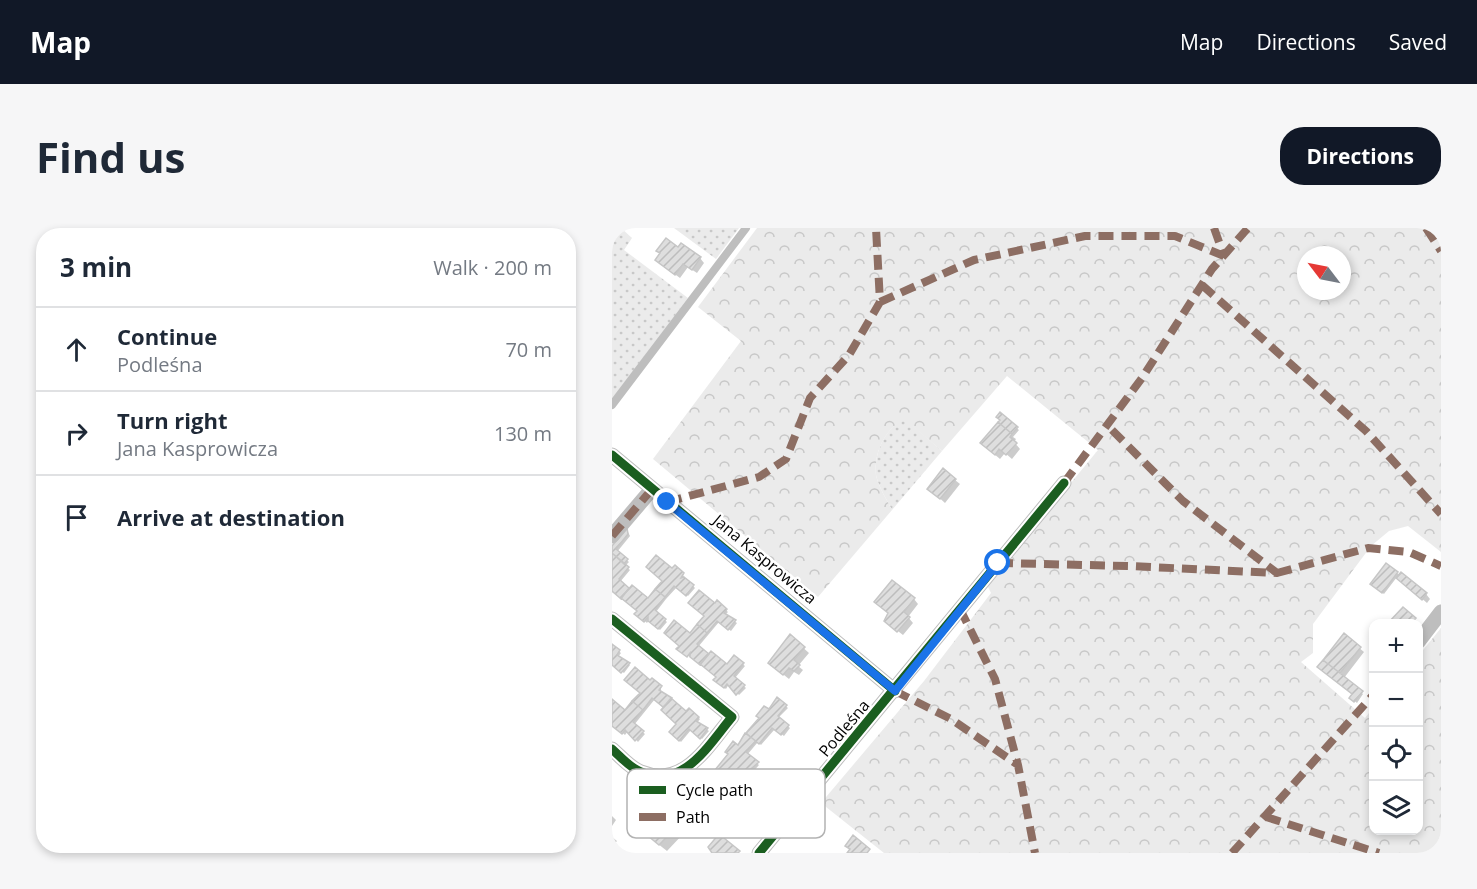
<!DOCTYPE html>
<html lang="en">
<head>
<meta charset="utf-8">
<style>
  :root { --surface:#fff; --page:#f6f6f7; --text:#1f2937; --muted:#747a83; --line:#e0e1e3; --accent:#111827 }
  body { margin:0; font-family:"Open Sans",sans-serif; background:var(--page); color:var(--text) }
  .controls { position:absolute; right:18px; bottom:18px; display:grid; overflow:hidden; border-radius:12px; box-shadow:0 3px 9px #0003 }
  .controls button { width:54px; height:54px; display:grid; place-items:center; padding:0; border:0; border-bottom:2px solid var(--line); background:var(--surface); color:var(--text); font:30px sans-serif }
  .compass { position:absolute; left:685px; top:18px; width:54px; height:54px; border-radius:50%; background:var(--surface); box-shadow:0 3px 9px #0003; rotate:302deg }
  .stop { position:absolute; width:18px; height:18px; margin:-14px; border:4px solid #1a73e8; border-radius:50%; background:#fff }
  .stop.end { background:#1a73e8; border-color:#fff; box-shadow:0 2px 6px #0008 }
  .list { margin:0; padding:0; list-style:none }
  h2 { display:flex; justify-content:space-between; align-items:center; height:78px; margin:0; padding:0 24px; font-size:26px }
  h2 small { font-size:20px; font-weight:400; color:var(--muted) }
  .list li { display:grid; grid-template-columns:39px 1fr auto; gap:18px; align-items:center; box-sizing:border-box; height:84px; padding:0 24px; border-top:2px solid var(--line) }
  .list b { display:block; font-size:22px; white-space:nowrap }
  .list p { margin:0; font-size:20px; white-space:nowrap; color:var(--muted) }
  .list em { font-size:20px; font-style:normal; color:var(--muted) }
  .icon { flex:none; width:33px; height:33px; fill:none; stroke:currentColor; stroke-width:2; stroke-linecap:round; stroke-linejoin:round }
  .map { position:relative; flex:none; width:829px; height:625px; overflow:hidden; border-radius:24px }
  header { display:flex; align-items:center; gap:36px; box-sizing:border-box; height:84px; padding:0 30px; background:var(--accent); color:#fff }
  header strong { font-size:28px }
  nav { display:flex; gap:33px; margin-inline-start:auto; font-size:21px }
  .intro { display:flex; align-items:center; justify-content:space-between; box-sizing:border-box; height:144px; padding:0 36px }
  h1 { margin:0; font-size:42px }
  .button { padding:15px 27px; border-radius:24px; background:var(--accent); color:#fff; font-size:21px; font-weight:700 }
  main { display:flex; gap:36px; padding:0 36px }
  aside { flex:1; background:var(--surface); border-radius:24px; box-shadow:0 3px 9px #0003 }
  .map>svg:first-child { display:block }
</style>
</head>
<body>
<header>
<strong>Map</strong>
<nav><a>Map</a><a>Directions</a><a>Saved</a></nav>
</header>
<div class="intro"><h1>Find us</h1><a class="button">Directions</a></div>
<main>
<aside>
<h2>3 min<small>Walk · 200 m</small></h2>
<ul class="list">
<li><svg class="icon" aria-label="ahead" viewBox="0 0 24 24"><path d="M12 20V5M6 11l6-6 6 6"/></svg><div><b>Continue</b><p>Podleśna</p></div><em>70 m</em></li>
<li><svg class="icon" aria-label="right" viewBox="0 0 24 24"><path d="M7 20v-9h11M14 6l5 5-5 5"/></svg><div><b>Turn right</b><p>Jana Kasprowicza</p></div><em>130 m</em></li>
<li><svg class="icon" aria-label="arrive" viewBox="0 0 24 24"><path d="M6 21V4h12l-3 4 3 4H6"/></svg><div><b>Arrive at destination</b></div></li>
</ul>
</aside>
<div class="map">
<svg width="829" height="625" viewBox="0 0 829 625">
  <defs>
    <pattern id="green-dots" width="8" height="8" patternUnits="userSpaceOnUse" patternTransform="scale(1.5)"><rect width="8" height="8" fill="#ebebeb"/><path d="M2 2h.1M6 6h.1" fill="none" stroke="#c8c8c8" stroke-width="1.8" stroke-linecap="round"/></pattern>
    <pattern id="forest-crowns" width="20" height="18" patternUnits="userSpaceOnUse" patternTransform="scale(1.5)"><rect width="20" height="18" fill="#ebebeb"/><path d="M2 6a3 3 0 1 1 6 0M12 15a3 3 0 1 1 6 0" fill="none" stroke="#c8c8c8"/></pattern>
    <pattern id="building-hatch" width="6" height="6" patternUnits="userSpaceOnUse" patternTransform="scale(1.5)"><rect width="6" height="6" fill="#dedede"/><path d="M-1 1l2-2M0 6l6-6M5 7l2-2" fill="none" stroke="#bdbdbd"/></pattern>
  </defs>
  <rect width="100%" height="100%" fill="#fff"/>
  <path fill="url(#green-dots)" d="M0 0H9L20 10 12 22 76 70 0 171Z
    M62 0H127L104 31Z
    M292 190 330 223 280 282C275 272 266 258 264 247 262 223 273 202 292 190Z"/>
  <path fill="url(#forest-crowns)" fill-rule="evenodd" d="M145 0H829V324L796 298 777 303 759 318 701 396V425L689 434 753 490 761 480 762 602H806L807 427 829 400V625H272L209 575 312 453 379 365 375 357 486 222 395 148 330 223 292 191C273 202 262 223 264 247 266 258 275 272 280 282L206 369 41 231 129 113 86 79ZM694 27H730V63H694Z"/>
  <path fill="#0003" d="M88 30 92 35 85 45 76 39 68 50 49 36Z
    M388 186 407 202 401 209 404 211 402 214 408 221 400 231 393 225 388 231 375 220 390 192Z
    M343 252 348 256 333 275 322 265Z
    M15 302 18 308 5 324 17 334 13 338 18 342 8 354 36 372 63 339 83 360 76 368 65 359 54 371 44 384 55 394 48 402 37 392 35 395 24 385 26 383 0 364V320Z
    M785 345 814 366 818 371 815 375 785 349 772 366 760 356Z
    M302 371 306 376 296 389 301 395 291 407 278 397Z
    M105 374 116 384 113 387 125 395 119 403 107 394 86 419 115 438 122 429 133 438 123 450 134 460 127 467 117 456 114 461 103 452H110L68 422Z
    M791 381 807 395 806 397 778 395Z
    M732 407 752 424 732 450 751 466 745 475 739 470 742 466 707 439Z
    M178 408 197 425 186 438 191 442 187 447 182 444 177 451 162 439Z
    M0 418 9 425 6 429 18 437 12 445 0 437Z
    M38 454 49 459V463L74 485 77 482 88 491 85 495 97 503 90 511 79 502 69 514 59 504 66 496 43 471 22 497 33 506 26 514 16 503 13 507 0 496V473L13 484Z
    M165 471 176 480 166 490 178 500 172 508 163 501 149 517 146 514 135 527 147 537 140 545 137 543 129 553 115 550 104 563 116 573 102 590 104 592 99 598 69 572 94 554 128 521 127 515 157 483Z
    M47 585 73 604 55 623 41 612Z
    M0 588 4 592 0 598Z
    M0 609 5 613 0 619Z"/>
  <path fill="url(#building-hatch)" stroke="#c6c6c6" stroke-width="1.5" d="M54 10 66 19 69 15 89 29 80 42 71 36 63 47 43 32 48 25 44 23Z
    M388 184 406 199 400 206 386 194 388 192 384 189Z
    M386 194 400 206 398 209 405 215 394 227 387 221 383 227 368 215Z
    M331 240 344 251 328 271 315 261Z
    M15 300 16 306 4 321 16 331 12 336 0 325V318Z
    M0 325 17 339 7 351 17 360 9 371 0 363Z
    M44 327 60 340 63 337 72 345 69 350 72 349 82 357 74 368 62 358 53 369 43 361 50 353 34 339Z
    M774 335 786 344 770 365 758 356Z
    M789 344 815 365 810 372 784 350Z
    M280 352 303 370 292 384 298 389 285 404 272 393 276 385 262 374Z
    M20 357 36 370 43 361 53 369 43 382 54 391 46 401 36 393V389L32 394 22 386 25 383 9 370Z
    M87 362 103 375 105 372 115 381 112 385 124 392 116 402 105 393 95 405 85 396 92 388 76 375Z
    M791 379 804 390 799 395H776Z
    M62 392 78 405 85 396 95 405 85 416 97 426 88 437 78 429V425L75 429 64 421 67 418 52 405Z
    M732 405 749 419 728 445 711 432Z
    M178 406 193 419 182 432 188 437 182 443 177 440 171 447 156 435Z
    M0 416 8 422 5 427 18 435 9 445 0 437Z
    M99 423 115 436 122 427 132 435 122 448 133 457 124 467 115 456 112 460 101 452 104 449 88 436Z
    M711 432 751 463 742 474 737 470 740 466 705 439Z
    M23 439 38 452 40 450 50 458 47 462 60 470 51 479 40 470 31 482 20 473 28 465 12 452Z
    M165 469 175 477 166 488 177 497 169 507 160 500 147 516 134 505 147 490 144 488 152 478 157 481Z
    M59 470 74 483 77 480 87 489 84 493 96 500 88 511 77 501 67 513 57 504 64 496 49 482Z
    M0 471 13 482 20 473 31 482 21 494 32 503 23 513 13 502 10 506 0 498Z
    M133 505 144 513 134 524 147 534 126 552 118 550 116 552 103 542 116 526 113 524 121 513 126 517Z
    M47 583 67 596 47 617 30 603 32 604Z
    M107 606 128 623 126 625H100L96 619Z
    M241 607 258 621 255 625H235L238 621 233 618Z"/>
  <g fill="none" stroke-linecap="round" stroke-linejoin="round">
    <path stroke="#bebebe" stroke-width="8" d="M0 177 134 0"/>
    <path stroke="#bebebe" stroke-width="15" d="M0 227 283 463
      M0 308 40 261
      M0 391 120 489C97 516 72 562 29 544 18 540 9 529 0 521
      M806 414 829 384
      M147 625 452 255"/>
    <path stroke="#8d6e63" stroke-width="8" stroke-dasharray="15 8" stroke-linecap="butt" d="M602 0 612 28
      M814 0 829 23
      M590 57 754 203 829 286
      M268 74 362 32 473 8H563L612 28
      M452 255 530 150 600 41 636 0
      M55 274 147 249 174 231 198 170 237 127 268 74 264 0
      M0 308 40 261
      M386 335 517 338 665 345 571 273 496 198
      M665 345 756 320 797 324 829 338
      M348 381 383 451 406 537 423 625
      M283 463 339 491 406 537
      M654 589 767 625
      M620 625 762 466"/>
    <defs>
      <path id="cycleway" d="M0 227 283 463
        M0 391 120 489C97 516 72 562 29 544 18 540 9 529 0 521
        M147 625 452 255"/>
    </defs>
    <use href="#cycleway" stroke="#fff" stroke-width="13"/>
    <use href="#cycleway" stroke="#1b5e20" stroke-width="9"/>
  </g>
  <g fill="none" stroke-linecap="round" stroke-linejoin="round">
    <path stroke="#1a73e8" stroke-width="8" d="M55 274 283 463 386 335"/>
  </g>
  <g text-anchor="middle" stroke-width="5" stroke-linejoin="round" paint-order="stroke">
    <g font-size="16" fill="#000" stroke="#fff">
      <text transform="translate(153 331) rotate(40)" y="6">Jana Kasprowicza</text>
      <text transform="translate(232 500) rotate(-50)" y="6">Podleśna</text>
    </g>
  </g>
  <rect x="15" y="541" width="198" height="69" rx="9" fill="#fff" stroke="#b2b2b2" stroke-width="1.5"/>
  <rect x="27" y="558" width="27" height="8" fill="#1b5e20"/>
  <rect x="27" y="585" width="27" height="8" fill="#8d6e63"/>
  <g font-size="16" fill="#000">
    <text x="64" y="568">Cycle path</text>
    <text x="64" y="595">Path</text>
  </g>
</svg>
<div class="controls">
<button>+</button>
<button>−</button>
<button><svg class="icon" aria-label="locate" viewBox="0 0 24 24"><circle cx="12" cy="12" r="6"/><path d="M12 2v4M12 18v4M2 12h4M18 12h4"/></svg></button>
<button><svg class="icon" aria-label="layers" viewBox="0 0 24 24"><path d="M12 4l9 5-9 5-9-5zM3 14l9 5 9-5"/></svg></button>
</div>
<svg class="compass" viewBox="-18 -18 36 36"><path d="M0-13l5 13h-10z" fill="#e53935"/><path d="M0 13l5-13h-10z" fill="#747a83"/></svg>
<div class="stop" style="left:386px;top:335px"></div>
<div class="stop end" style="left:55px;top:274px"></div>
</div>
</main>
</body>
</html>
